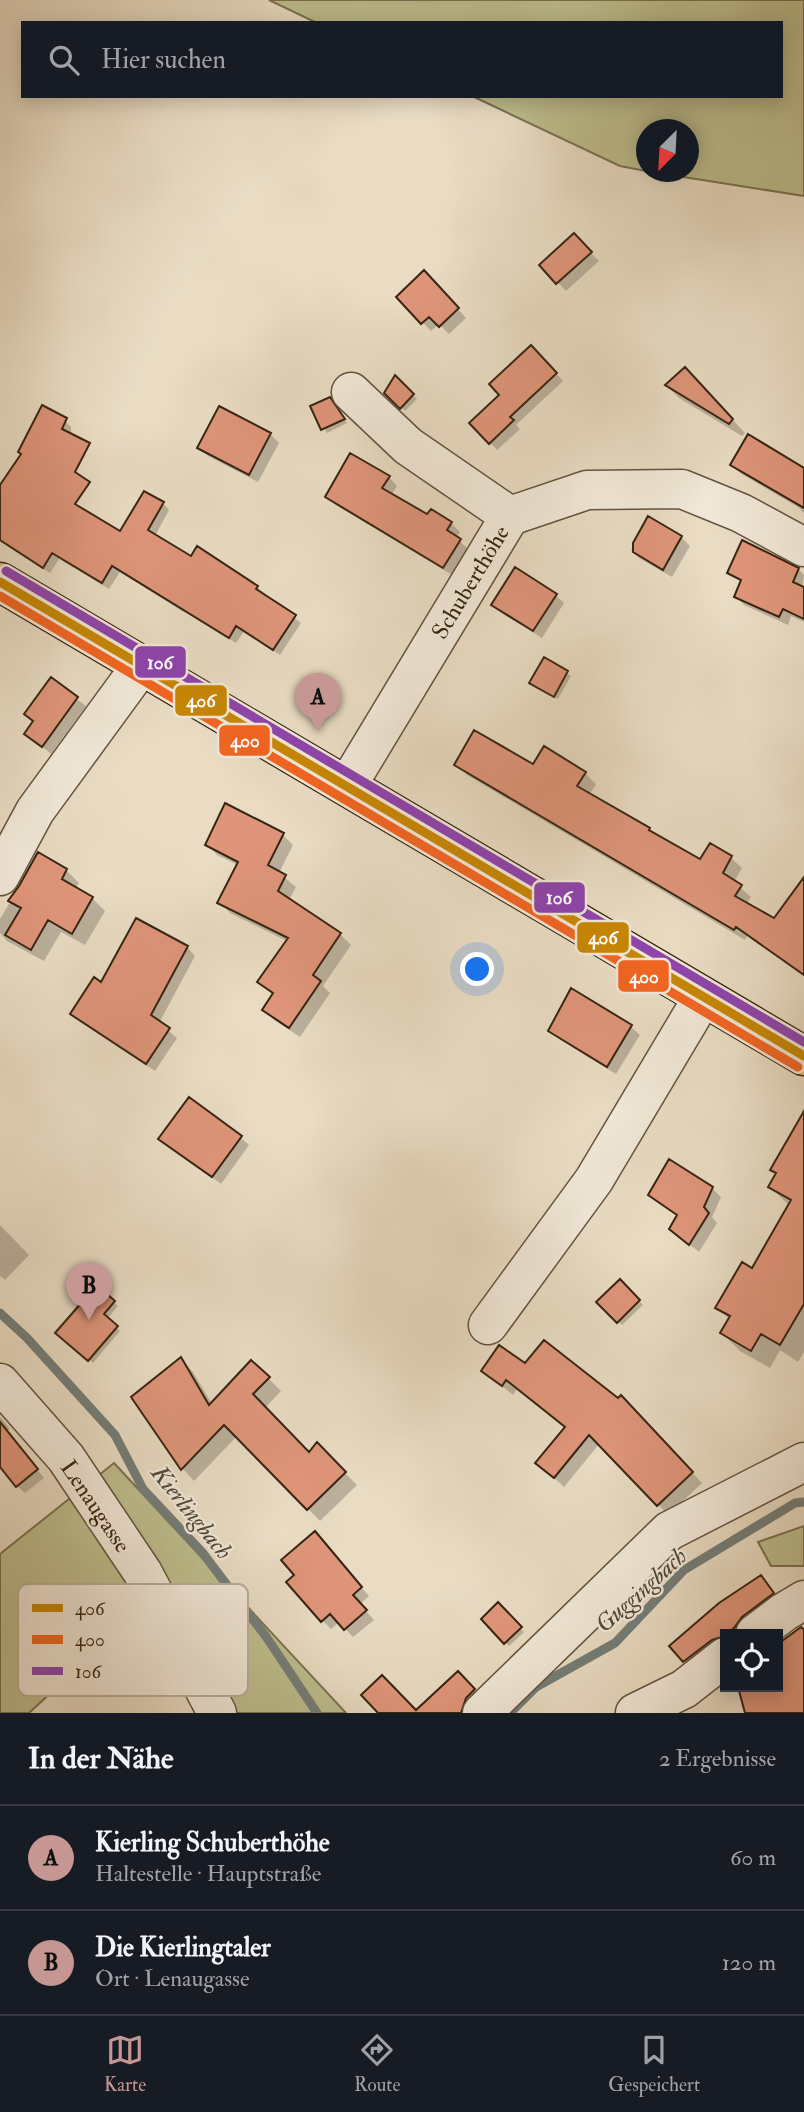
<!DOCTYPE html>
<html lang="de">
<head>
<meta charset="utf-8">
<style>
  :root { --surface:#171b24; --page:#20242c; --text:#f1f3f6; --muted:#9ea1a6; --line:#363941; --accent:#c59692 }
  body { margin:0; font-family:"IM FELL Double Pica",serif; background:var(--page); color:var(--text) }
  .controls { position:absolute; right:21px; bottom:21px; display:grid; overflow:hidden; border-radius:0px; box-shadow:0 4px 18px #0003 }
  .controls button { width:63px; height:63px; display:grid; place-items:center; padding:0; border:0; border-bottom:2px solid var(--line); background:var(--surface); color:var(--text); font:35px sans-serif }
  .compass { position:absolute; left:636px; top:119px; width:63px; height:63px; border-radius:50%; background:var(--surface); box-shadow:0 4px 18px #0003; rotate:204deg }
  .you { position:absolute; left:478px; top:970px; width:24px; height:24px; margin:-18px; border:5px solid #fff; border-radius:50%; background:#1a73e8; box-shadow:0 0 0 10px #1a73e833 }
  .badge { display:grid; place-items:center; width:46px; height:46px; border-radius:50%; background:var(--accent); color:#111; font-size:23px; font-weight:700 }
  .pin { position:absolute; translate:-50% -58px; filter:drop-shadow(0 2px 4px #0008) }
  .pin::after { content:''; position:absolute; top:37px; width:24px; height:21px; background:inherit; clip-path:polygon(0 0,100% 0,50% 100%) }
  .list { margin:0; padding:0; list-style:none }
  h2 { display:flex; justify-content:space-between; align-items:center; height:91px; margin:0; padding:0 28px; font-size:30px }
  h2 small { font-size:23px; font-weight:400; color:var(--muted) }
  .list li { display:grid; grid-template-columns:46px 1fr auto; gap:21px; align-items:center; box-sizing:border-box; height:105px; padding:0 28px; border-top:2px solid var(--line) }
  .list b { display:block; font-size:26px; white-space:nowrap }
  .list p { margin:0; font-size:23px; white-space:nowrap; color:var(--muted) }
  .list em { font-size:23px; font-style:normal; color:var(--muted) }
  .icon { flex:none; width:38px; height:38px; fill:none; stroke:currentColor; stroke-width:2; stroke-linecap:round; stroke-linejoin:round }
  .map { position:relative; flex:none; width:804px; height:1713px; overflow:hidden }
  .search { position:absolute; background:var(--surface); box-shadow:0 4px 18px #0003; left:21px; right:21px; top:21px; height:77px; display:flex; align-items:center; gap:18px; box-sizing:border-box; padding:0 24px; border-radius:0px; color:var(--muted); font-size:26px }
  .sheet { height:301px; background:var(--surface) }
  nav { display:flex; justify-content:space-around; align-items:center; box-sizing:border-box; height:98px; border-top:2px solid var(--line); background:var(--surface); font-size:19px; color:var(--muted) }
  nav a { display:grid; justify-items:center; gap:4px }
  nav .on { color:var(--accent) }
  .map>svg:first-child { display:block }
</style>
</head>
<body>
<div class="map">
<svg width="804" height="1713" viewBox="0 0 804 1713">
  <rect width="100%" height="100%" fill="#e9dcc3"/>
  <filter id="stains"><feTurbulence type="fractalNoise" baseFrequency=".00286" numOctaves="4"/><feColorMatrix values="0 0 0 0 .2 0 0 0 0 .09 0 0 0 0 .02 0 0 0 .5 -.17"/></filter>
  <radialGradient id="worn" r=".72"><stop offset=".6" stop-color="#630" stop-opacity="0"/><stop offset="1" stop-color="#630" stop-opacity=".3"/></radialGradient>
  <path fill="#bebe8e" stroke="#7a7250" stroke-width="2" d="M269 0H804V196L652 172H688V130H646V171L620 166 472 96H781V23H317Z
    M114 1463 346 1713H231L167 1644 111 1637 29 1713H0V1554Z
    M804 1526V1566H771L758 1542Z"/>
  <path fill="#0003" d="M573 235 599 261 566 291 541 265Z
    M433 281 466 318 449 334 439 324 431 331 398 297Z
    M531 347 563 381 516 425 520 429 497 450 472 423 502 395Z
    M395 378 417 399 405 411 386 393Z
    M698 382 745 433 742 436 679 398 667 386Z
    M333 403 347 423 327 433 312 407Z
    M62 418 71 427V435L40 437Z
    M270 434 279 443 258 482 208 456 199 448Z
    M732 464 804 470V513L798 507 740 473Z
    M389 477 397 486 391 496 428 517 451 523 460 532 456 538 468 549 452 575 336 505 327 497Z
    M0 489 121 534 163 503 169 510 155 536 191 558 257 587 301 623 280 655 244 631 236 643 185 610 184 612 120 572 109 589 59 559 50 573 0 541Z
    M648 519 681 537 690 546 672 577 639 558 631 550Z
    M798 569 804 575 802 588 804 589V622L791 616 788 625 744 605 736 597 742 583 729 572Z
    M555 595 564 603 542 638 502 613 494 605Z
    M545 659 571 676 558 699 535 686Z
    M51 680 86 706 51 754 26 733 34 722Z
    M456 764 533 766 585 773 596 784 589 795 701 862 710 845 731 858 742 868 734 882 751 897 746 905 775 920 804 880V975L747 936 745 940 467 775Z
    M283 835 293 845 279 873 296 887 289 900 340 934 351 945 323 986 330 993 300 1037 274 1020 264 1009 273 995 260 982 287 941 230 913 220 902 238 865 217 855 207 844Z
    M38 855 66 870 79 883 75 889 92 898 105 911 85 945 61 932 44 961 7 941 0 933V919Z
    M187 947 195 956 159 1023 177 1038 155 1071 81 1022 72 1014 102 985Z
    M572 990 631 1027 640 1035 616 1074 559 1039 551 1030Z
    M240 1137 249 1145 221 1184 161 1139Z
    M804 1148V1352L798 1362 780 1350 770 1368 740 1351 722 1333 730 1320 718 1307 752 1270 790 1206 770 1187 777 1175 772 1169Z
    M670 1161 712 1188 721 1197 712 1217 717 1223 699 1252 680 1237 678 1216 650 1195Z
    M0 1225 29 1255 5 1280 0 1276Z
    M620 1281 643 1305 622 1325 598 1302Z
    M97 1287 118 1306 107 1319 120 1331 93 1363 61 1337Z
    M181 1359 193 1372 212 1404 268 1378 281 1391 265 1408 309 1454 317 1445 357 1485 320 1521 237 1436 194 1481 182 1468Z
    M525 1366 618 1401 621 1398 702 1483 668 1515 600 1443 564 1487 538 1463 566 1428 517 1389 513 1395 483 1371Z
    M0 1417 10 1429 6 1431 44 1478 25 1493 17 1486 0 1457Z
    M323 1542 369 1596 360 1604 374 1620 353 1637 339 1622 331 1629 322 1620Z
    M760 1578 781 1599 767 1634H725V1666L705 1682 684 1661Z
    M498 1605 524 1632 509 1646 483 1619Z
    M458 1673 486 1703 477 1713H380L416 1712Z"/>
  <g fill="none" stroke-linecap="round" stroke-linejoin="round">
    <path stroke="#747e79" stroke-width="9" d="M0 1313 27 1338 115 1435 143 1489 202 1552 267 1638 317 1713
      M510 1713 536 1687 615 1643 684 1570 795 1503 804 1502"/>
  </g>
  <path fill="#df957a" stroke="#372511" stroke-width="2" d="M574 233 592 252 556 284 539 265Z
    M424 270 459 308 439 327 429 317 421 324 396 297Z
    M531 345 557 373 510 417 514 420 489 444 469 423 499 395 489 384Z
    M685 367 733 419 729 424 665 385Z
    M395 375 414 394 400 409 384 393Z
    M330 397 345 419 321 430 310 406Z
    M42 405 67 418 62 429 90 443 75 472 90 482 75 504 120 531 144 491 164 502 148 530 191 556 197 546 258 586 256 589 296 615 273 650 236 626 229 638 112 566 102 583 52 553 43 568 0 540V485L21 454 18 452Z
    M219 406 271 433 249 475 197 448Z
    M748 434 804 468V508L730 465Z
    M350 453 390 476 382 488 427 514 431 509 452 522 447 530 461 539 443 568 325 497Z
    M648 516 682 536 663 570 633 552V543Z
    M742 540 799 568 793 582 804 587V619L783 609 779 617 734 597 741 580 727 573Z
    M515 567 557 594 533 631 491 605Z
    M544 657 568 671 554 697 529 683Z
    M51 677 78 697 42 747 24 734 33 721 24 714Z
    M474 730 533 764 544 746 586 772 577 786 650 828 649 830 700 859 710 843 732 856 723 873 742 885 735 896 774 918 804 877V975L736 927 734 930 454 765Z
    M225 803 284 833 268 865 286 875 278 891 341 933 313 975 321 981 289 1028 262 1010 273 993 257 982 288 938 217 903 238 862 205 845Z
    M38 852 67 869 62 879 93 897 72 934 48 920 31 950 5 935 21 908 8 901 19 886Z
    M136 918 188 946 151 1015 170 1028 146 1064 70 1014 94 977 101 982Z
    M571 988 632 1025 607 1067 548 1031Z
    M189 1097 242 1136 212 1177 158 1139Z
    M804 1111V1304L780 1345 761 1334 751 1351 720 1333 730 1316 715 1308 742 1262 752 1268 791 1200 768 1187 776 1173 770 1170Z
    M669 1159 713 1187 704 1207 709 1213 689 1245 669 1229 677 1215 648 1195Z
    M620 1279 640 1300 617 1323 596 1302Z
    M97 1285 115 1301 104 1314 118 1326 88 1361 55 1333Z
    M544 1340 618 1398 621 1395 693 1472 657 1506 589 1435 554 1478 535 1463 565 1427 506 1380 502 1386 481 1371 499 1345 525 1363Z
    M181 1357 209 1405 251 1360 270 1377 253 1394 309 1452 317 1442 346 1472 307 1510 224 1425 181 1470 131 1397Z
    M0 1422 38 1469 16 1487 0 1467Z
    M315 1531 362 1587 353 1595 367 1610 344 1630 330 1614 321 1622 286 1582 294 1575 281 1560Z
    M761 1575 774 1593 742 1617 734 1628 725 1636 712 1640 683 1662 669 1646 719 1603Z
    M498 1602 522 1627 504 1644 481 1619Z
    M801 1627 804 1630V1713H745L738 1687H778V1644Z
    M458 1671 475 1689 466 1698 461 1713H378L361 1695 382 1675 416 1710Z"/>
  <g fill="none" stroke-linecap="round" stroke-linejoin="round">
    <defs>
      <path id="minor" d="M510 516 587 490 682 489 741 513 804 547
        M347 786 510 516 408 446 351 392
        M0 876 35 811 141 666
        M488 1325 594 1180 703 997
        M0 1383 66 1458 143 1573 217 1713
        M755 1634 784 1612 804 1600
        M482 1713 669 1531 804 1462
        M635 1713 684 1689 725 1657"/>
      <path id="major" d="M0 582 804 1056"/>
    </defs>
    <use href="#minor" stroke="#64533e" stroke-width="41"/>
    <use href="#major" stroke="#372511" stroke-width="41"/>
    <use href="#minor" stroke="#f1e8d8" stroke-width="38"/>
    <use href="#major" stroke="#e4be82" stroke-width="38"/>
    <defs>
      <path id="bus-1" d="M0 582 804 1056"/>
      <path id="bus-2" d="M0 596 798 1067"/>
      <path id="bus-3" d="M6 571 804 1042"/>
    </defs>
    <use href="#bus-1" stroke="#f1e8d8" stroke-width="14"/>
    <use href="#bus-2" stroke="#f1e8d8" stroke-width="14"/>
    <use href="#bus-3" stroke="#f1e8d8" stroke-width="14"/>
    <use href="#bus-1" stroke="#c78604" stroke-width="9"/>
    <use href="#bus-2" stroke="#f26522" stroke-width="9"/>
    <use href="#bus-3" stroke="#8e44ad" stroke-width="9"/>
  </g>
  <g text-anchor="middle" stroke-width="5" stroke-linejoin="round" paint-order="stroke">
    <g font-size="23" fill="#372511" stroke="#f1e8d8">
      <text transform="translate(470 582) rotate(-59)" y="8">Schuberthöhe</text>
      <text transform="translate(96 1506) rotate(56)" y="8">Lenaugasse</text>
    </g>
    <g font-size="24" font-style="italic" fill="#504a3c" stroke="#f1e8d8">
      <text transform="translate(192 1512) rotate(51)" y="8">Kierlingbach</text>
      <text transform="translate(641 1590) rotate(-42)" y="8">Guggingbach</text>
    </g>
  </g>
  <rect x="18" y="1584" width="230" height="112" rx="10" fill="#f1e8d8" stroke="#b9ae9c" stroke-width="2"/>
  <rect x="32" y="1604" width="31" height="8" fill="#c78604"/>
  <rect x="32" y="1635" width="31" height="9" fill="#f26522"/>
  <rect x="32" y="1667" width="31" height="8" fill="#8e44ad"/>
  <g font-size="19" fill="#372511">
    <text x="75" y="1615">406</text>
    <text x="75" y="1646">400</text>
    <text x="75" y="1678">106</text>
  </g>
  <g stroke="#f1e8d8" stroke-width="2.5">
    <rect x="134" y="645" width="53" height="34" rx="7" fill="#8e44ad"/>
    <rect x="174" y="684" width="54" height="33" rx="7" fill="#c78604"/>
    <rect x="218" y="724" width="53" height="33" rx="7" fill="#f26522"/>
    <rect x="533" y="881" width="53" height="33" rx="7" fill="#8e44ad"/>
    <rect x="576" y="921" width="54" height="33" rx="7" fill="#c78604"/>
    <rect x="617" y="959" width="53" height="34" rx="7" fill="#f26522"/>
  </g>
  <g font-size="19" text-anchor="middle" font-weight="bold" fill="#fff">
    <text x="160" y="669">106</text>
    <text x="201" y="707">406</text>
    <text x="245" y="747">400</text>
    <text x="559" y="904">106</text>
    <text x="603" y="944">406</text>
    <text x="644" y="983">400</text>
  </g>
  <rect width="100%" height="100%" filter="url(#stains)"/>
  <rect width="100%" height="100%" fill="url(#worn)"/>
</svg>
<div class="controls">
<button><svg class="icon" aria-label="locate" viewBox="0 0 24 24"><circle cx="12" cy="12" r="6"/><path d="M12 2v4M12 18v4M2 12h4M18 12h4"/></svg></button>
</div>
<svg class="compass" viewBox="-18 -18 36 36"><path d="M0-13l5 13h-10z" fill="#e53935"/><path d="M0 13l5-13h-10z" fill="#9ea1a6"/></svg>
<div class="you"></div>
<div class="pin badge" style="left:318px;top:731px">A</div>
<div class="pin badge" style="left:89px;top:1320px">B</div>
<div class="search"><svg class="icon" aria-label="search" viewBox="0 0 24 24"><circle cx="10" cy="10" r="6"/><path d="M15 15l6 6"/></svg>Hier suchen</div>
</div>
<section class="sheet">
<h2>In der Nähe<small>2 Ergebnisse</small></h2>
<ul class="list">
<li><span class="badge">A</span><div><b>Kierling Schuberthöhe</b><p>Haltestelle · Hauptstraße</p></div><em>60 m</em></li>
<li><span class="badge">B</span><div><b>Die Kierlingtaler</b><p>Ort · Lenaugasse</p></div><em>120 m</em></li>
</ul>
</section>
<nav>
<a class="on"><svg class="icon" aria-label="map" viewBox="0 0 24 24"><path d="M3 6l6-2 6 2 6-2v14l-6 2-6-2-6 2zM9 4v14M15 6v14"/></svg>Karte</a>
<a><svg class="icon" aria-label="directions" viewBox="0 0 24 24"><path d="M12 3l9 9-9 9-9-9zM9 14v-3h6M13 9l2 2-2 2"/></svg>Route</a>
<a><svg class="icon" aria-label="saved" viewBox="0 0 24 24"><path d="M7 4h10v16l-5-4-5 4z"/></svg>Gespeichert</a>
</nav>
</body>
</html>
